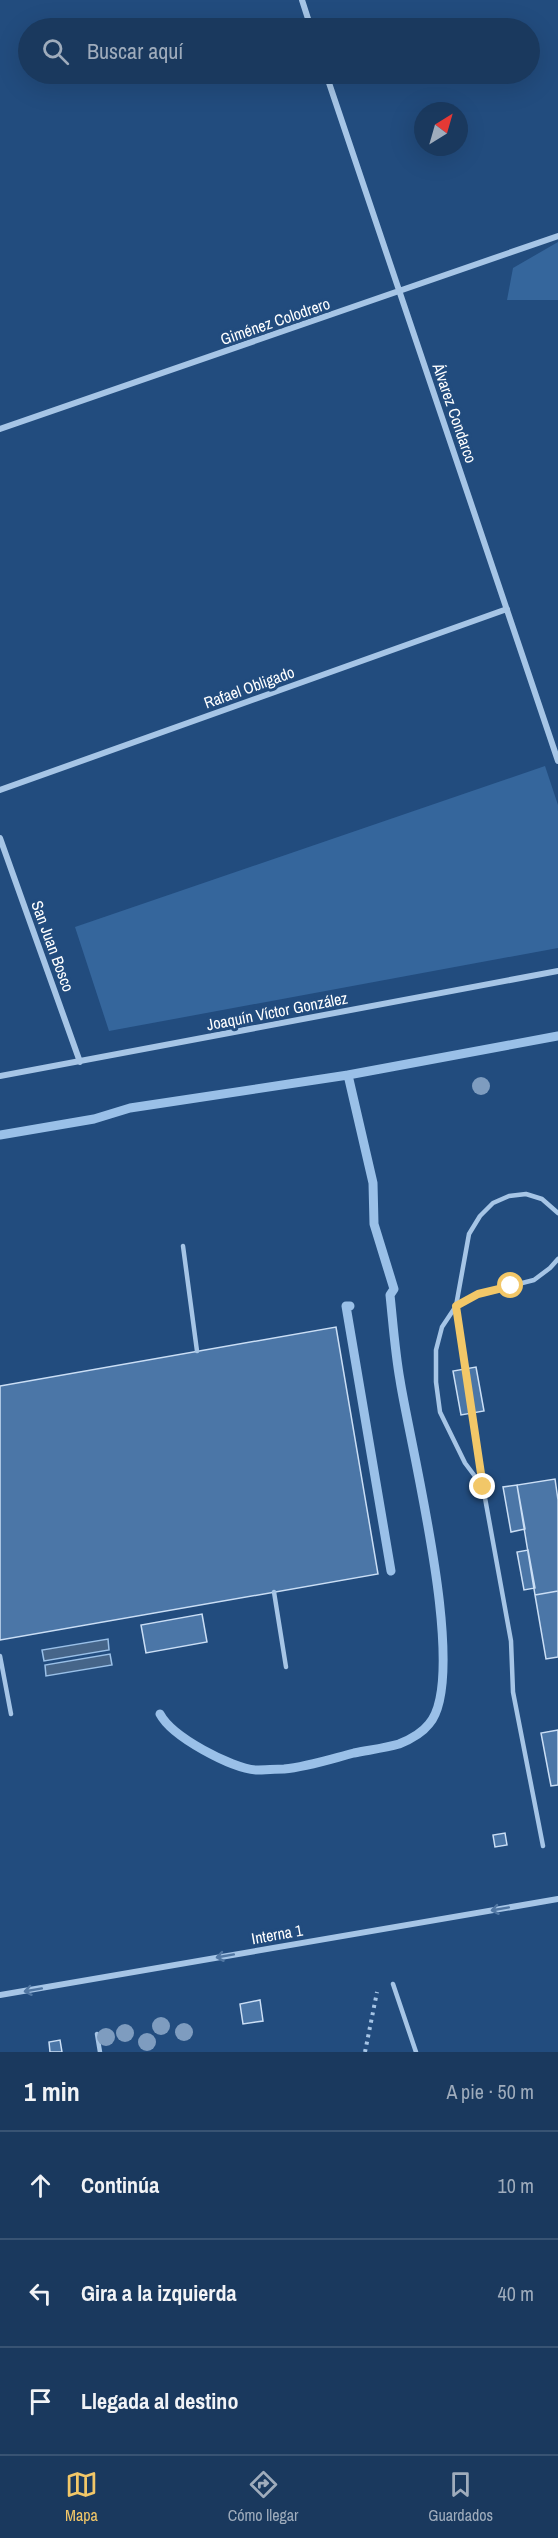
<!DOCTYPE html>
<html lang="es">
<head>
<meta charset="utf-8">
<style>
  :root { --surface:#1a395e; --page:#234064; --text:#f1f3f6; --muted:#9facbc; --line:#385373; --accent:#f2c768 }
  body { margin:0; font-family:"Archivo Narrow",sans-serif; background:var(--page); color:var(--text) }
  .compass { position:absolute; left:414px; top:102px; width:54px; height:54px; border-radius:50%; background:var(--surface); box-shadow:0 6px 24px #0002; rotate:37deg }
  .stop { position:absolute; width:18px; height:18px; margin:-14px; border:4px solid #f2c768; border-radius:50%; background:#fff }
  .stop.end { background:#f2c768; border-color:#fff; box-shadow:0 2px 6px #0008 }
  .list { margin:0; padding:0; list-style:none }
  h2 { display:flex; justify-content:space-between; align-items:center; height:78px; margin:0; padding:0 24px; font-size:26px }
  h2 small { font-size:20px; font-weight:400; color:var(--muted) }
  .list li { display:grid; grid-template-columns:39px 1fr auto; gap:18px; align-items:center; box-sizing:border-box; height:108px; padding:0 24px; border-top:2px solid var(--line) }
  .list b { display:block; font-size:22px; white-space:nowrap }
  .list em { font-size:20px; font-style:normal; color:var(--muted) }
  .icon { flex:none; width:33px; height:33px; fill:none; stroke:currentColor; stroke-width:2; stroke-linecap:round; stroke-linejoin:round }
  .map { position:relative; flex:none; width:558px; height:2052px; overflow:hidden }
  .search { position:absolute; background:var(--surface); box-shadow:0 6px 24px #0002; left:18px; right:18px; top:18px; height:66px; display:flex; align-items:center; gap:15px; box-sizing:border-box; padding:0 21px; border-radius:33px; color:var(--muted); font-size:22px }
  .sheet { height:402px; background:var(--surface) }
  nav { display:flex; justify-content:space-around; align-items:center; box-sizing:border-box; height:84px; border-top:2px solid var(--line); background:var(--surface); font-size:16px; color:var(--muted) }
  nav a { display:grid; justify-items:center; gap:3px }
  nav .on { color:var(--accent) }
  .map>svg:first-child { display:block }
</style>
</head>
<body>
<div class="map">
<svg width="558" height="2052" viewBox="0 0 558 2052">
  <rect width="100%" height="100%" fill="#224c7e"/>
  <path fill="#35669c" d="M558 242V300H507L513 268Z
    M545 766 558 805V948L109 1031 75 927Z"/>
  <path fill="#466589" stroke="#9ac0e8" stroke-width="1.5" d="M108 1639 109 1650 44 1661 42 1650Z
    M110 1654 112 1665 46 1676 45 1665Z"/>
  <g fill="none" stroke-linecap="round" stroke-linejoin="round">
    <path stroke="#9ac0e8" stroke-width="9" d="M0 1135 94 1119 130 1108 348 1075 558 1036
      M350 1306H346L391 1571
      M160 1714C172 1737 231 1768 256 1770 265 1770 275 1769 284 1769 307 1767 331 1759 354 1753 369 1750 385 1748 399 1744 409 1740 422 1733 429 1724 470 1678 410 1445 400 1380 395 1352 393 1323 390 1295L394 1289 374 1224 373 1183 348 1075"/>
  </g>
  <path fill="#4b76a7" stroke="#cadef5" stroke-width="1.5" d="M336 1327 378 1574 0 1640V1386Z
    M476 1367 484 1411 461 1415 453 1371Z
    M555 1479 558 1500V1591L535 1595 517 1485Z
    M517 1485 525 1529 511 1532 503 1487Z
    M528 1550 535 1588 524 1590 517 1552Z
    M558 1591V1657L546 1659 535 1595Z
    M202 1614 207 1642 146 1653 141 1625Z
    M558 1730V1785L551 1786 541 1733Z
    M505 1833 507 1845 495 1847 493 1835Z
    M260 2000 263 2021 243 2024 240 2004Z
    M60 2040 62 2052H50L49 2042Z"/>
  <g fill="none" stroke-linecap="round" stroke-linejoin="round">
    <path stroke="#a6c5e6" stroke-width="4" stroke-dasharray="3 4.5" stroke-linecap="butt" d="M365 2052 377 1992"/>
    <path stroke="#a6c5e6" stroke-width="4.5" d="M183 1246 197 1351
      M483 1485 456 1306 469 1234 480 1216 493 1203 509 1196 526 1194 542 1199 558 1213
      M274 1592 286 1667
      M0 1656 11 1714
      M543 1846 513 1692 511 1641 483 1487 465 1463 440 1412 436 1382V1350L442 1327 456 1306 479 1294 534 1280 550 1268 558 1259
      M393 1984 416 2052
      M97 2034 100 2052"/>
    <path stroke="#a6c5e6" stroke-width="6" d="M302 0 311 28
      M326 74 558 761
      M0 429 558 236
      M0 790 507 609
      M0 838 80 1062
      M0 1076 558 971
      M0 1995 558 1899"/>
  </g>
  <g fill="#7e9cbf">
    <circle cx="481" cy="1086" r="9"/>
    <circle cx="161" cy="2026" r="9"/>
    <circle cx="184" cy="2032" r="9"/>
    <circle cx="125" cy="2033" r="9"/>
    <circle cx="106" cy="2037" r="9"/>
    <circle cx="147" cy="2042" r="9"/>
  </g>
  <defs><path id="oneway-shaft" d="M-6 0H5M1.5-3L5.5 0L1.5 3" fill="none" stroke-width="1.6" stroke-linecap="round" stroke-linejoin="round" transform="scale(1.5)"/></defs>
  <g stroke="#5076a2">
    <use href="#oneway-shaft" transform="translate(500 1909) rotate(170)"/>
    <use href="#oneway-shaft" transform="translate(225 1956) rotate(170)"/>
    <use href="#oneway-shaft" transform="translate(33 1990) rotate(170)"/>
  </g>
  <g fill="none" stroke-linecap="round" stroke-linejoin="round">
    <path stroke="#f2c768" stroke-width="8" d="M483 1487 456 1306 478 1294 511 1286"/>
  </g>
  <g text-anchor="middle" stroke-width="6" stroke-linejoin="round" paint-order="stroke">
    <g font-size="16" fill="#fff" stroke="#224c7e">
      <text transform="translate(275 321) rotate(-19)" y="6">Giménez Colodrero</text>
      <text transform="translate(455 413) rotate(71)" y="6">Álvarez Condarco</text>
      <text transform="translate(249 687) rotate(-20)" y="6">Rafael Obligado</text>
      <text transform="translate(53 946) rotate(70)" y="6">San Juan Bosco</text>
      <text transform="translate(277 1011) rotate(-11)" y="6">Joaquín Víctor González</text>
      <text transform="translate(277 1934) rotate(-10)" y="6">Interna 1</text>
    </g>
  </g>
</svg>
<svg class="compass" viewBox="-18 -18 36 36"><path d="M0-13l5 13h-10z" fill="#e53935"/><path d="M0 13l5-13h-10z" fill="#9facbc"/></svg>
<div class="stop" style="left:511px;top:1286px"></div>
<div class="stop end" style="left:483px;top:1487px"></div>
<div class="search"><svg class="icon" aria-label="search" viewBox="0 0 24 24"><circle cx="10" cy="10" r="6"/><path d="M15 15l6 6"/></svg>Buscar aquí</div>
</div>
<section class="sheet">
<h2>1 min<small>A pie · 50 m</small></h2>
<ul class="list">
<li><svg class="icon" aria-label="ahead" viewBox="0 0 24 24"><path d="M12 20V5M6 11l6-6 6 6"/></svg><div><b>Continúa</b></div><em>10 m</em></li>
<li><svg class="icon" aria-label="left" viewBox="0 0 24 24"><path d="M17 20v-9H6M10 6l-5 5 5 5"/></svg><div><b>Gira a la izquierda</b></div><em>40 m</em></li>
<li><svg class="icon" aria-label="arrive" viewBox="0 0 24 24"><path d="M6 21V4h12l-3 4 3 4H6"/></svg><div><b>Llegada al destino</b></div></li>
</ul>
</section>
<nav>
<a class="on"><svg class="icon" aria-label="map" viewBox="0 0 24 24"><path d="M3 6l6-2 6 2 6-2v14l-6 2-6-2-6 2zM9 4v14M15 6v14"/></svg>Mapa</a>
<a><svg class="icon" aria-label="directions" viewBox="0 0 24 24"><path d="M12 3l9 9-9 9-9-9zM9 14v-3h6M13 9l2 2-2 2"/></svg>Cómo llegar</a>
<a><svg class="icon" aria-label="saved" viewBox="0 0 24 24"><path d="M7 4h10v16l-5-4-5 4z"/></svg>Guardados</a>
</nav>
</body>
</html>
